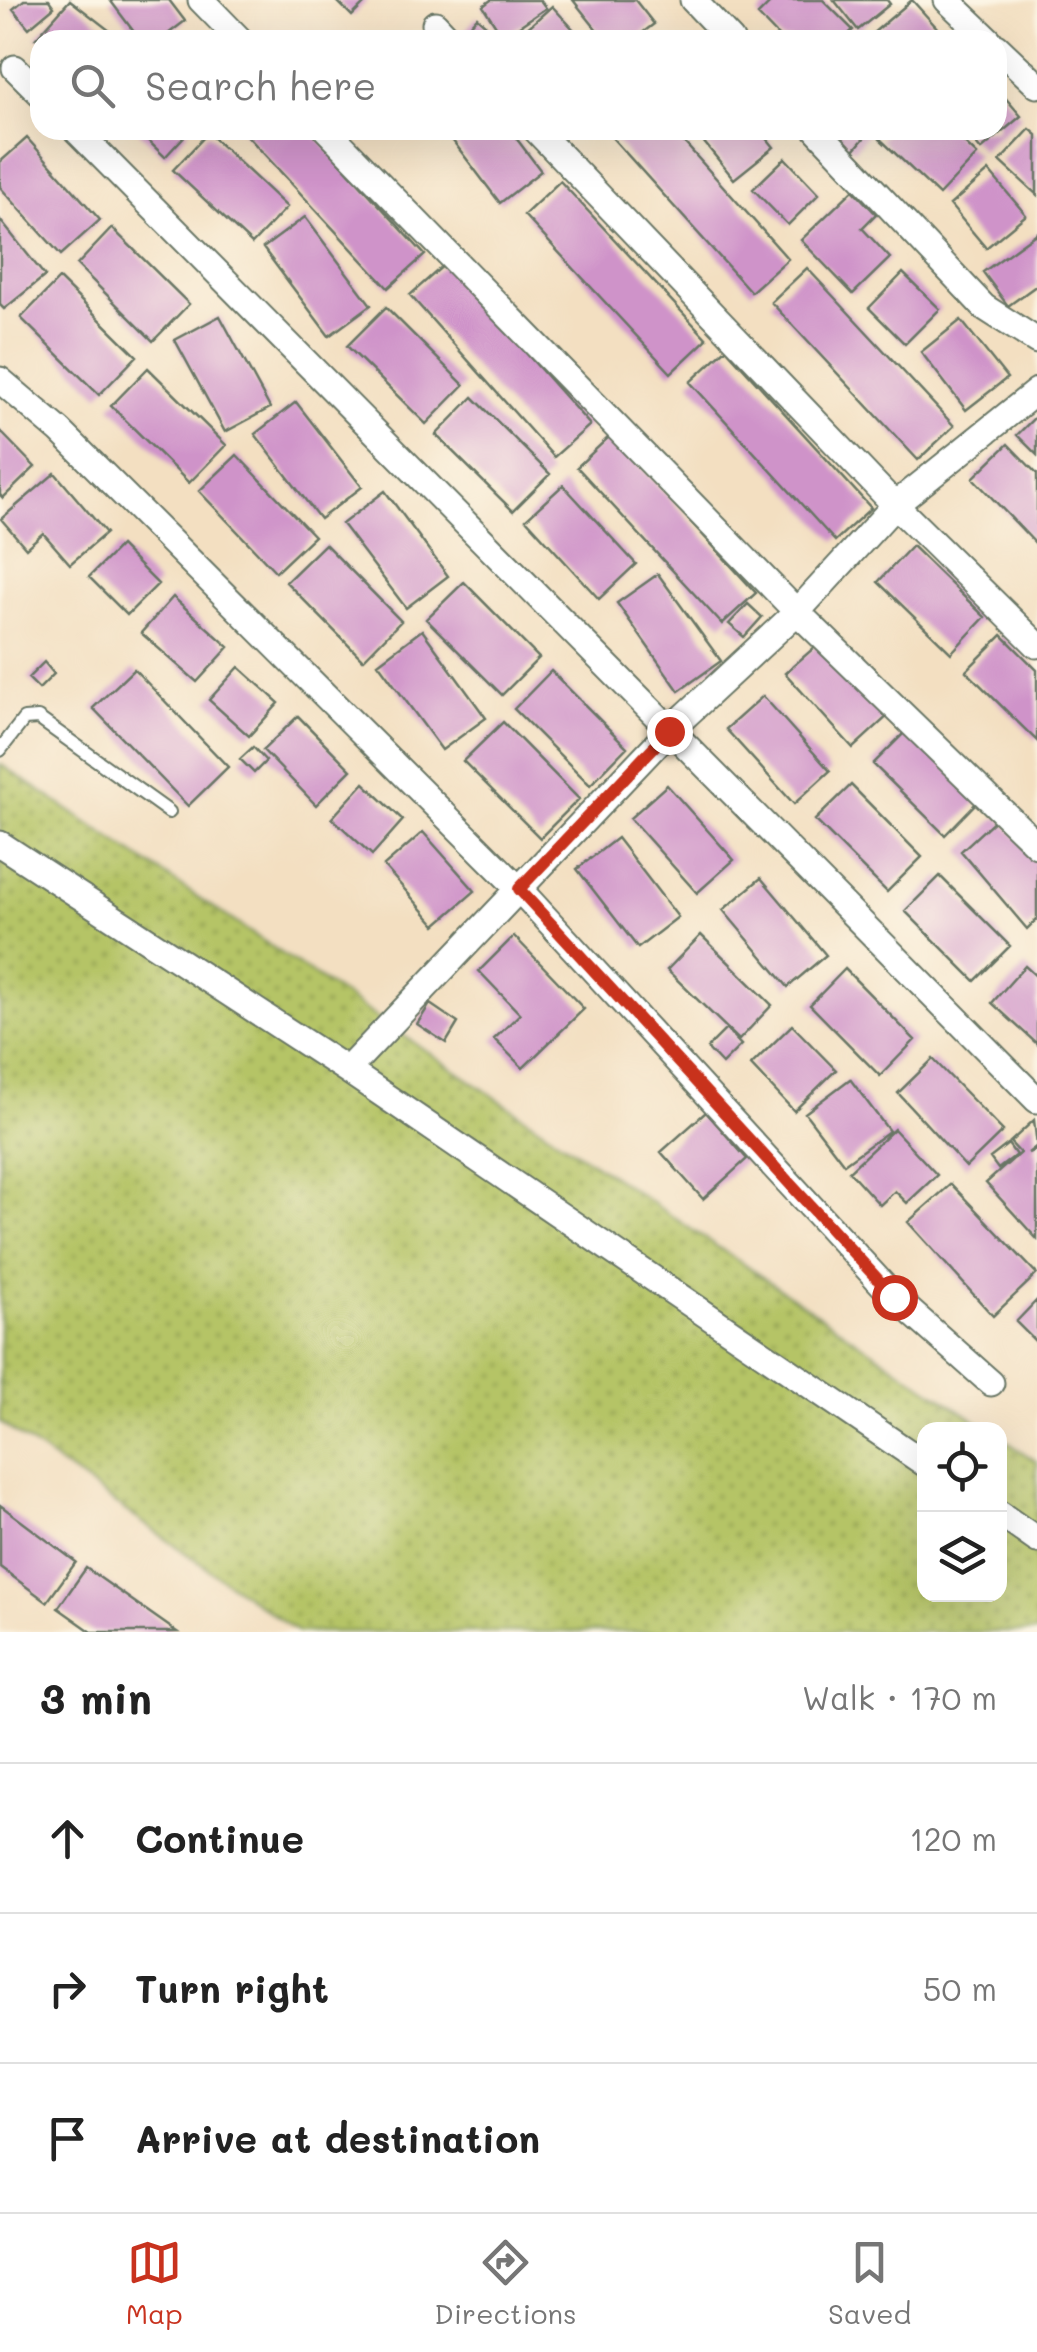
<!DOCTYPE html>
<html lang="en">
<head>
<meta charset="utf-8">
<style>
  :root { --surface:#fff; --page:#f2f2f2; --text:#222; --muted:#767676; --line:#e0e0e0; --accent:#c8321e }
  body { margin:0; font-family:Mali,sans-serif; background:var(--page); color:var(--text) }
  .controls { position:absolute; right:30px; bottom:30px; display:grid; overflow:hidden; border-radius:20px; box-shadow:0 10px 40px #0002 }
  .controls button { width:90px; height:90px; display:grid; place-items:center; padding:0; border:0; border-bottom:2px solid var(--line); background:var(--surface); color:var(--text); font:50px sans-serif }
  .stop { position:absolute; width:30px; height:30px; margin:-22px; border:8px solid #c8321e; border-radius:50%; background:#fff }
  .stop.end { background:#c8321e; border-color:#fff; box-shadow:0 2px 10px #0008 }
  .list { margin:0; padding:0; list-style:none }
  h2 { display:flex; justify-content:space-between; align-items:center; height:130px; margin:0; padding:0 40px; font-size:42px }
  h2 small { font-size:32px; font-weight:400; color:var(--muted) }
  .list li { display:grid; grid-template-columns:65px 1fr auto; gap:30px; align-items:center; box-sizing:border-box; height:150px; padding:0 40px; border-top:2px solid var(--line) }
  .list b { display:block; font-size:38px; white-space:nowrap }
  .list em { font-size:32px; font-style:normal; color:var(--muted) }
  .icon { flex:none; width:55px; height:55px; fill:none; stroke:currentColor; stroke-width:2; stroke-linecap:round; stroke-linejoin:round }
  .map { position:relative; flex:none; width:1037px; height:1632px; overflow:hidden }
  .search { position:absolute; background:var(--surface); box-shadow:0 10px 40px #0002; left:30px; right:30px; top:30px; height:110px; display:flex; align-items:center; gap:25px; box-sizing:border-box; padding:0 35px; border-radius:30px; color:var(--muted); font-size:38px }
  .sheet { height:580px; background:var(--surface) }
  nav { display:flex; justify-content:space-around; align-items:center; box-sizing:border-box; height:140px; border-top:2px solid var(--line); background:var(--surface); font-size:28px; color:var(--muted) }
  nav a { display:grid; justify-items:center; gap:5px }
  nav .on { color:var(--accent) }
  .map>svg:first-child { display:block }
</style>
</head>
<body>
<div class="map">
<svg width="1037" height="1632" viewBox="0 0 1037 1632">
  <defs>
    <pattern id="grass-dots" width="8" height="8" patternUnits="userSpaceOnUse" patternTransform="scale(2.5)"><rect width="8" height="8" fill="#b5c466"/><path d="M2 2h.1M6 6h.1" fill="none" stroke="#93a055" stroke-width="1.8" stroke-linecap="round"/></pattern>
  </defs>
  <rect width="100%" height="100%" fill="#fcf5e5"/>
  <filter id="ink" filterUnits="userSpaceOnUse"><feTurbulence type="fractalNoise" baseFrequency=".01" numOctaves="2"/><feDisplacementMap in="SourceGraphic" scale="20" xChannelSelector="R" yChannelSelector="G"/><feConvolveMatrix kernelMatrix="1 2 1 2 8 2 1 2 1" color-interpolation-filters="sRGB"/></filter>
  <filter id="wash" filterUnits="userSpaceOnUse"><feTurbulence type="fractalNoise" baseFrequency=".0048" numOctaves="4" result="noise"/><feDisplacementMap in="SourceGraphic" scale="40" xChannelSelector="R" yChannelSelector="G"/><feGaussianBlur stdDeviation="2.25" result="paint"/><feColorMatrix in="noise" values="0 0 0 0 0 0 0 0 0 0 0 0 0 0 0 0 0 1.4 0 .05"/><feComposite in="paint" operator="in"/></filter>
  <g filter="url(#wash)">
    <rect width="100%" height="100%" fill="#f3dfc1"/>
    <path fill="url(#grass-dots)" stroke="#6a804d" stroke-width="2.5" d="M0 764 988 1429 924 1430V1594H1000V1437L1037 1462V1632H298L0 1422Z"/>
    <g id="blocks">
      <path fill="#cf93c9" d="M24 0H49L54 7 29 28 13 9Z
        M70 0 114 34 108 40 36 38Z
        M110 0H169L185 21 160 40H140Z
        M336 0H368L352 16Z
        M491 0H540L546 8 503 37 483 6Z
        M573 0H635L654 24 633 40H605Z
        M773 0H823L853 30 842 40H782L758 15Z
        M834 0H887L890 4 858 30Z
        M912 0 948 40H877L872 34Z
        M552 6 574 30 562 40H514Z
        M477 17 497 35 492 40H465L460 36Z
        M997 88 1021 116 981 150 965 130H997Z
        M1030 129 1037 135V195L1000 161Z
        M137 130H190L165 157Z
        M242 130H310L425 255 388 288Z
        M468 130H510L541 171 500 203 453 141Z
        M611 130H673L788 259 751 292 608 133Z
        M694 130H760L774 147 734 179Z
        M830 130H871L854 150Z
        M889 130H951L977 155 939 195 880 139Z
        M208 133 287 207 252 244 173 170Z
        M27 138 100 220 61 255 0 187V162Z
        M785 158 819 194 788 225 753 189Z
        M989 171 1026 215 986 248 950 205Z
        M560 181 707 339 671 373 524 215Z
        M853 190 876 214 862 228 890 258 853 294 801 240Z
        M305 217 371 305 329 336 263 248Z
        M0 220 45 276 4 309 0 305Z
        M112 228 189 304 153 341 77 265Z
        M1037 233V285L1008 306 983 272Z
        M446 263 590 425 554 457 410 295Z
        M807 268 954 426 918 460 771 302Z
        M903 273 940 309 905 344 869 308Z
        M59 279 137 356 99 395 21 318Z
        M386 307 464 385 426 424 347 346Z
        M220 316 270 408 225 432 175 340Z
        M961 320 1007 378 966 410 921 352Z
        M726 349 871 508 835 541 690 382Z
        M148 368 226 445 189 483 111 406Z
        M473 397 550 474 513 511 436 435Z
        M296 402 362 487 320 519 255 434Z
        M1037 415V455L1017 435Z
        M0 431 35 467 3 498 0 495Z
        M611 435 756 593 722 624 577 467Z
        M1008 444 1037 474V545L973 478Z
        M237 455 314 536 276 572 199 491Z
        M55 473 106 533 70 564 43 533 26 548 1 519Z
        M563 485 636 564 599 599 526 519Z
        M385 491 448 576 406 608 342 524Z
        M325 544 401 621 363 660 286 582Z
        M120 546 158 584 127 615 89 577Z
        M912 546 985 617 951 653 878 582Z
        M658 574 721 661 679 691 617 603Z
        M464 582 539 658 502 695 426 619Z
        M173 597 229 647 197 682 141 633Z
        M748 604 762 617 744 637 729 624Z
        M422 630 486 718 442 750 378 663Z
        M1002 635 1037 670V741L966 671Z
        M823 640 890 714 853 748 785 673Z
        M44 662 54 674 39 689 28 678Z
        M239 667 279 703 249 736 209 700Z
        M134 669 228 767 188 806 93 708Z
        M551 671 627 747 590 785 514 709Z
        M763 696 830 771 794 804 726 729Z
        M298 716 351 770 316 805 263 750Z
        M503 722 579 799 540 838 463 761Z
        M908 729 979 800 945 835 873 764Z
        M253 747 266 761 254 773 240 759Z
        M364 783 403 820 372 855 332 818Z
        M667 785 734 860 697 893 630 818Z
        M851 785 922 857 887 892 815 820Z
        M998 817 1037 859V919L1027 929 961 851Z
        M423 832 475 891 436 925 384 866Z
        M617 838 678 917 638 948 577 869Z
        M940 876 1010 946 975 981 905 911Z
        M761 878 826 955 788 987 723 910Z
        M701 935 772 1005 739 1040 667 970Z
        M514 936 584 1009 523 1068 494 1039 520 1014 479 971Z
        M1025 966 1037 977V1044L992 1003Z
        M845 969 915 1040 880 1076 810 1005Z
        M430 1004 458 1023 446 1043 417 1024Z
        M792 1025 836 1070 794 1111 751 1065Z
        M726 1029 741 1045 722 1064 707 1048Z
        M933 1059 1003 1131 966 1167 898 1093Z
        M850 1079 889 1131 844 1164 805 1113Z
        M706 1112 747 1159 703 1199 661 1152Z
        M1034 1120 1037 1146 1028 1153 1037 1149V1239L986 1183 1020 1153 1010 1142Z
        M894 1129 937 1175 907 1203 895 1191 880 1205 849 1171Z
        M1008 1144 1016 1155 998 1169 990 1158Z
        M951 1184 1037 1274 993 1316 908 1222Z
        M1037 1300V1343L1016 1322Z
        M0 1505 76 1562 47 1602 0 1567Z
        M86 1568 177 1632H92L58 1608Z"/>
    </g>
  </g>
  <g filter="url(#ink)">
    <use href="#blocks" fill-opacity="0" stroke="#697665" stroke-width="2.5"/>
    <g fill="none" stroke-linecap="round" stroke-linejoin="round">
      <defs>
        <path id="service" d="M0 750 24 719 38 718 169 812"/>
        <path id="minor" d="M201 0 240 40
          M693 0 731 40
          M947 0 989 40
          M435 24 450 40
          M997 47 1037 85
          M15 68 40 93
          M76 130 1037 1100
          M327 130 797 612 1037 845
          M536 130 895 505 1037 645
          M817 130 984 307 1037 341
          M0 380 60 431 519 889 894 1297 991 1383
          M0 844 347 1070 924 1463
          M347 1070 669 731 797 612 895 505 1037 391
          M1000 1514 1037 1540"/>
      </defs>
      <use href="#service" stroke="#697665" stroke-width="16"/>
      <use href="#minor" stroke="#697665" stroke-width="29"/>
      <use href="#service" stroke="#fff" stroke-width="12"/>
      <use href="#minor" stroke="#fff" stroke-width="25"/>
    </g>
  </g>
  <g fill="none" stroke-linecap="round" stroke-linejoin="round" filter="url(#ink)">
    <path stroke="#c8321e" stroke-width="12" d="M669 731 519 889 894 1297"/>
  </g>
</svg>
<div class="controls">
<button><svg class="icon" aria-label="locate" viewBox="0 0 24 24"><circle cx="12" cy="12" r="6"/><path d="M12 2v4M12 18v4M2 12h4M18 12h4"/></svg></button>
<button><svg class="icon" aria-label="layers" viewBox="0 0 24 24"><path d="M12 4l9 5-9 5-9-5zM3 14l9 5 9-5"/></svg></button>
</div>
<div class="stop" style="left:894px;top:1297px"></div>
<div class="stop end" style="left:669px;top:731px"></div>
<div class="search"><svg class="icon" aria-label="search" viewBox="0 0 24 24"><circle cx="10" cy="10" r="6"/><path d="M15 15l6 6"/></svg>Search here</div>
</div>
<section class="sheet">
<h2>3 min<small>Walk · 170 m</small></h2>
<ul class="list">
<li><svg class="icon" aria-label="ahead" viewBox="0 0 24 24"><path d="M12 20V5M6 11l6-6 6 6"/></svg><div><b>Continue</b></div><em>120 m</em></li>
<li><svg class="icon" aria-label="right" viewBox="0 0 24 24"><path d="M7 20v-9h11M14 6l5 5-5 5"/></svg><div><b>Turn right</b></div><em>50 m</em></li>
<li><svg class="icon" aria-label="arrive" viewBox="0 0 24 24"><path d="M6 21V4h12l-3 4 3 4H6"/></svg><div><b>Arrive at destination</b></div></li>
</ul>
</section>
<nav>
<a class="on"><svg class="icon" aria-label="map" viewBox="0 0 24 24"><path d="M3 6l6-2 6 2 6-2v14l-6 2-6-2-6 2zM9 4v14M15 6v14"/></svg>Map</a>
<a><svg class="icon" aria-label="directions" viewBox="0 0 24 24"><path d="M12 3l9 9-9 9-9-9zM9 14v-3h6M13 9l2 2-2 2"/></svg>Directions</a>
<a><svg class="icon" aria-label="saved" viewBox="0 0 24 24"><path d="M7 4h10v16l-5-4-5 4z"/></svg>Saved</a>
</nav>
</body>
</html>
